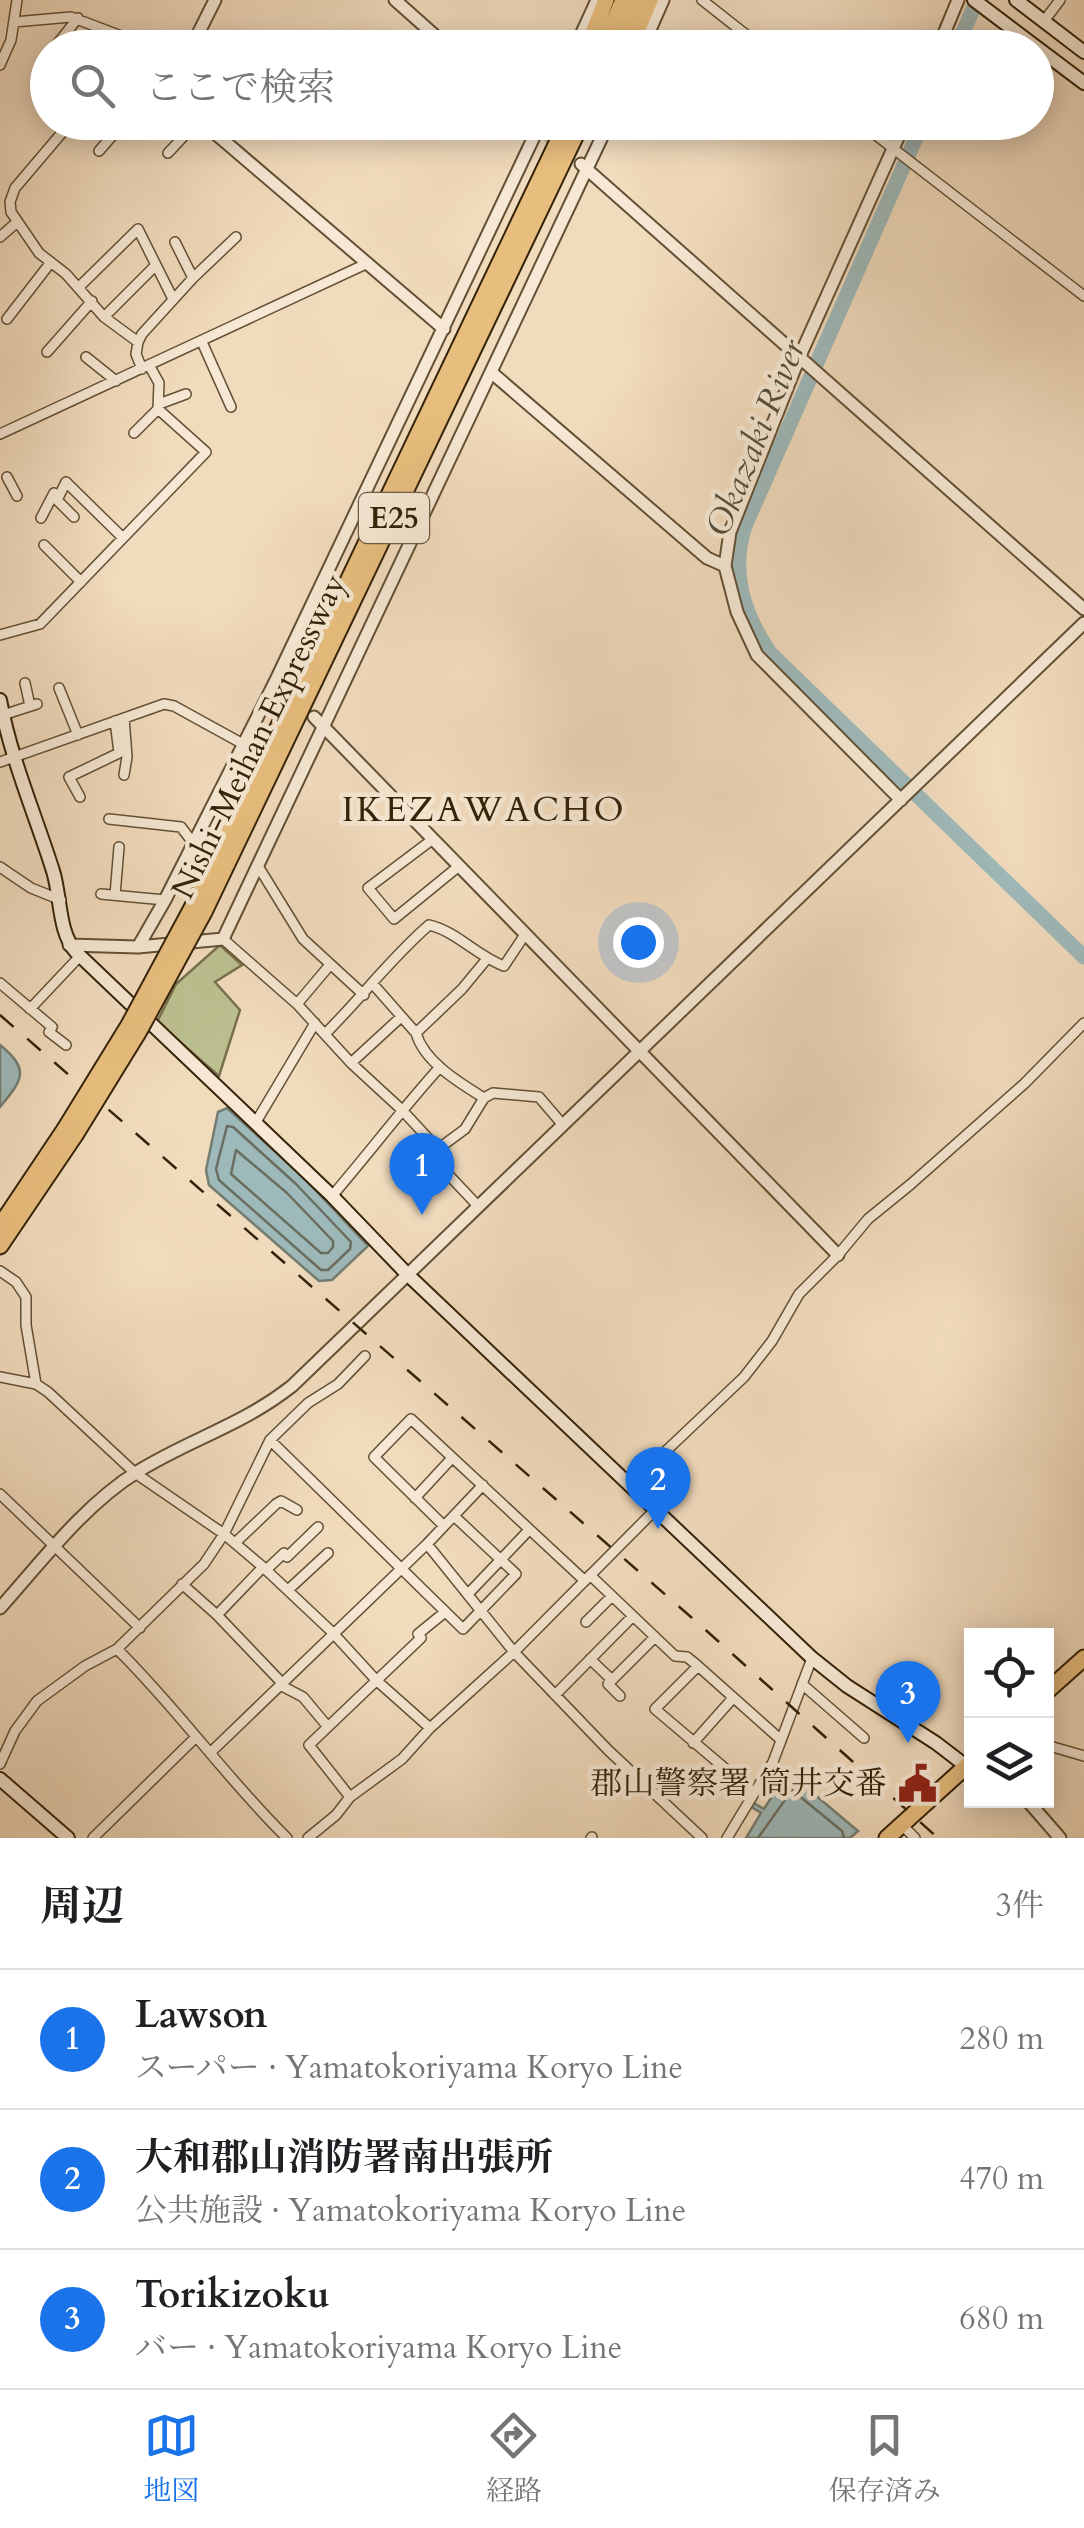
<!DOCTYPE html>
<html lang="ja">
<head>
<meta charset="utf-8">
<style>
  :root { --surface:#fff; --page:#f6f6f6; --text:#202124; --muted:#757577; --line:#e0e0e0; --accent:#1a73e8 }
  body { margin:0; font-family:Cardo,"Noto Serif JP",serif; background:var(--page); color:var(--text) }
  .controls { position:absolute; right:30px; bottom:30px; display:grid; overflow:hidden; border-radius:0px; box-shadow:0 5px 25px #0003 }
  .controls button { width:90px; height:90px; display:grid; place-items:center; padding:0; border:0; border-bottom:2px solid var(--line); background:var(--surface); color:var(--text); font:50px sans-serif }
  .you { position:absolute; left:638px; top:942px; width:35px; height:35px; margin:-25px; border:8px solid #fff; border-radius:50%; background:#1a73e8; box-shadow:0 0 0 15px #1a73e833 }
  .badge { display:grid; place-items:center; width:65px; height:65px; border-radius:50%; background:var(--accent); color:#fff; font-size:32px; font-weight:700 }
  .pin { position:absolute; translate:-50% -82px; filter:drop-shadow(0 2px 5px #0008) }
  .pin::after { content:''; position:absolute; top:52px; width:35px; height:30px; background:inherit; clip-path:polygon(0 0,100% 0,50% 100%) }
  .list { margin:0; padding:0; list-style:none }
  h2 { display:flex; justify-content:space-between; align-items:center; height:130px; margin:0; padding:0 40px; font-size:42px }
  h2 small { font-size:32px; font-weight:400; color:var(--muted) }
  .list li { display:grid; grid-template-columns:65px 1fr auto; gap:30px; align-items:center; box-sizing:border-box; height:140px; padding:0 40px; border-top:2px solid var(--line) }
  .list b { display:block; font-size:38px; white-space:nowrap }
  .list p { margin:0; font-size:32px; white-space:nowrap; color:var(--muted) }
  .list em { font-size:32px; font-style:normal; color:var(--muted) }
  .icon { flex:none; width:55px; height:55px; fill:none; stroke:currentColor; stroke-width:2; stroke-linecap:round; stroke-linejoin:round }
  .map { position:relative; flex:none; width:1084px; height:1838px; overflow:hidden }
  .search { position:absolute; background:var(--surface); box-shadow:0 5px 25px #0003; left:30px; right:30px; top:30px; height:110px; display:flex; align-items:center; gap:25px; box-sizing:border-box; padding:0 35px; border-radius:55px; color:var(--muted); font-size:38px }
  .sheet { height:550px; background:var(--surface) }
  nav { display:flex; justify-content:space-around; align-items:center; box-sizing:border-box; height:140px; border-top:2px solid var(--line); background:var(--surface); font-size:28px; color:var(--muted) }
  nav a { display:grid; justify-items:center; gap:5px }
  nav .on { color:var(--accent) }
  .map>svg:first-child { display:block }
</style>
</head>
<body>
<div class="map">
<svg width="1084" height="1838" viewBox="0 0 1084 1838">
  <rect width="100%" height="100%" fill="#f1dbbd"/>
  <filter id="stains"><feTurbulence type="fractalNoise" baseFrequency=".002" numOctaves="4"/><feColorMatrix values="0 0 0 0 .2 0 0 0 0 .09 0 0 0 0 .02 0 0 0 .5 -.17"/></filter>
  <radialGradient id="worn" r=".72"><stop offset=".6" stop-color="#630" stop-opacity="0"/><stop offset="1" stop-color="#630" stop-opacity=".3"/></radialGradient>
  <path fill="#bcc090" stroke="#78714c" stroke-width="2.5" d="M220 945 242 965 215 982 240 1010 219 1076 157 1022 176 984Z"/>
  <path fill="#9eb9ba" stroke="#747d72" stroke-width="2.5" d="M0 1045C31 1070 22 1080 0 1107Z
    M227 1108 303 1177 368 1246 332 1280 319 1281 209 1185 206 1170 218 1112Z
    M788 1772 858 1831 850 1838H746L761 1813 750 1806 752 1802 764 1809Z"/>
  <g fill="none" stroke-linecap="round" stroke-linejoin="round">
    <path stroke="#696e60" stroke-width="2.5" d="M227 1126 233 1127 296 1184 351 1242 350 1249 328 1270H321L219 1180 216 1169Z
      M236 1150 287 1193 333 1241V1247L328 1253H321L231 1174Z
      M758 1838 792 1790 842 1831 844 1838"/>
    <path stroke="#9eb9ba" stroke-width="15" d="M956 48 977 0
      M923 122 745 526C730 572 743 613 770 653L1084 957"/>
    <path stroke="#cbb699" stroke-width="11" stroke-dasharray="11 5.5" stroke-linecap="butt" d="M544 133 562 149"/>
    <defs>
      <path id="minor" d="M702 0 763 48
        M1044 21 1060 0
        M14 22 71 17 124 37 186 41 192 45
        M54 48 78 18
        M86 48 103 29
        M0 65 11 40 17 0
        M71 122 15 188 10 202 11 212 39 253 66 274 104 317 138 342 136 354 142 369
        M859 122 1084 296
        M99 151 124 122
        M168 153 197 122
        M0 237 16 223
        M175 242 193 278
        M79 287 138 229 173 299
        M104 317 156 265
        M7 319 51 262
        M138 342 142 334 193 278 236 237
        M202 342 231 407
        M47 352 92 301
        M86 357 116 381
        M159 404 186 394
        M134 433 158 409
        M0 434 368 263
        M7 477 17 496
        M74 517 57 500 66 482 123 538
        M41 518 54 493 59 496
        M44 545 81 582
        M0 635 40 624 206 452 158 409 159 383 149 365
        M25 683 30 706
        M59 688 78 735
        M3 715 37 704
        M0 762 164 704 174 706 243 744
        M124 775 127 757 124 718
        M80 797 69 777 119 753 115 721
        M109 819 181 827 194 844
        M433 839 368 888 394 919 459 866
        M258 866 303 939 364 995
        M0 867 31 888 61 900
        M101 894 165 900
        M115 895 119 847
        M223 939 297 1004 351 1063 402 1110 438 1149 445 1171 478 1206
        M0 983 52 1027 49 1032 66 1045
        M372 983 416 1033C424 1062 460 1083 484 1098L493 1093 539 1097 563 1125
        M297 1004 329 966
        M30 1009 80 956
        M416 1033 462 989 486 960
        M325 1034C361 998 391 958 429 925 456 931 477 956 504 966L524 936
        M351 1063 401 1017
        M256 1122 315 1023
        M438 1149 465 1129 484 1098
        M332 1196C369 1153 402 1109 440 1067
        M0 1271 16 1282 26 1297V1325L36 1384
        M0 1377 36 1384 48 1392 135 1473 224 1534 263 1567 332 1632 376 1680 430 1728 514 1652 608 1750 702 1838
        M270 1440 463 1629 516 1574 454 1516
        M630 1485 744 1377 772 1341 799 1294 838 1255 868 1219 911 1184 1024 1084 1084 1023
        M0 1494 140 1628
        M415 1498 452 1458
        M444 1526 374 1457 411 1419 585 1581
        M235 1543 276 1504 281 1501 297 1510
        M427 1544 514 1652 655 1510
        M266 1570 284 1553 287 1557 318 1527
        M590 1575 675 1656 687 1657 698 1666 780 1739
        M182 1584 217 1615 282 1683
        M288 1590 328 1553
        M468 1594 529 1530
        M217 1615 263 1567
        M586 1622 612 1596
        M117 1649C178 1709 226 1778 287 1838
        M590 1659 612 1680
        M698 1666 655 1709 754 1793
        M802 1684 864 1738
        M280 1685 303 1697 328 1727
        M555 1695 633 1616
        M620 1696 608 1684 655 1637
        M693 1743 733 1698
        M1046 1745 1084 1756
        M210 1753 427 1544 483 1485
        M0 1764 15 1731 37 1701 85 1666 117 1649 204 1564 224 1534 270 1440 308 1403 338 1384 365 1356
        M350 1797 309 1745 421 1638 418 1634 445 1612
        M902 1825 915 1838
        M93 1838 196 1737
        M308 1838 336 1815 350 1797 402 1759 430 1728
        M591 1838 592 1837
        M727 1838 773 1762 812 1658"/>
      <path id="tertiary" d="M395 0 449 48
        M191 48 215 0
        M575 48 597 0
        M642 48 663 0
        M938 48 958 0
        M202 122 444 329
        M581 164 1084 609
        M491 372 707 558 725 566
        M314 717 838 1255
        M901 800 757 655 737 612 725 566 730 532 799 358 905 122
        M69 945 138 947 223 939 609 122
        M138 947 165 900 275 682 541 122
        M0 1608C42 1561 84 1505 137 1472 190 1439 241 1426 292 1386L1084 623
        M1027 1800 1060 1838"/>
      <path id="secondary" d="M974 0 1084 83
        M1016 0 1084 52
        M0 700C11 759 35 814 53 871 61 896 58 932 76 952L332 1196 407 1274 812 1658 847 1686 936 1743 966 1766
        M0 1779 68 1838"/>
      <path id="trunk" d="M1046 1692 1084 1658
        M887 1838 972 1761"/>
      <path id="motorway" d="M587 48 606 0
        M602 48 623 0
        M616 48 637 0
        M630 48 650 0
        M193 906 567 122
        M204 912 582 122
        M0 1226 65 1129
        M0 1246 75 1135"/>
    </defs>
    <use href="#minor" stroke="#635034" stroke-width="12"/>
    <use href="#tertiary" stroke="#635034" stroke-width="15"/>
    <use href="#secondary" stroke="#342207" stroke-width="16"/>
    <use href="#trunk" stroke="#342207" stroke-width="19"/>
    <use href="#motorway" stroke="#342207" stroke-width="19"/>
    <use href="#minor" stroke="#f6e8d4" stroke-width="9"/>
    <use href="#tertiary" stroke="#f6e8d4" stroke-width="11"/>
    <use href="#secondary" stroke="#f6e8d4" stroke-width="12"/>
    <use href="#trunk" stroke="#e8be7e" stroke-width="15"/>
    <use href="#motorway" stroke="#e8be7e" stroke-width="15"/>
    <path stroke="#342207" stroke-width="2.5" stroke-dasharray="18 18" stroke-linecap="butt" d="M0 1015 699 1624 938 1838"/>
    <defs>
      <path id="motorway-bridge" d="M65 1129 129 1025 193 906
        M75 1135 139 1031 204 912"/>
    </defs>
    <use href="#motorway-bridge" stroke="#342207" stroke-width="19" stroke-linecap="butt"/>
    <use href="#motorway-bridge" stroke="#e8be7e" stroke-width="15"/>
  </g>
  <defs>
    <symbol id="civic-bare" viewBox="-9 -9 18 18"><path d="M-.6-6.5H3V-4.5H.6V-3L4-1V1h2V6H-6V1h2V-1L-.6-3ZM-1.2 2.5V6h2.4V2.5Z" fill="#8f2418" stroke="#f6e8d4" stroke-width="2.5" paint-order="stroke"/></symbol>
  </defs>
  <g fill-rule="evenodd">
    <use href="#civic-bare" x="890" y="1756" width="55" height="55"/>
  </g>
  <g text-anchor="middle" stroke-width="9" stroke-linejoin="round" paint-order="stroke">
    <rect fill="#f6e8d4" stroke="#6e5d44" stroke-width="2.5" x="359" y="493" width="70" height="50" rx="8"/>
    <g font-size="30" font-weight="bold" fill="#342207">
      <text x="394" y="528">E25</text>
    </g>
    <g font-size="32" fill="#342207" stroke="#f6e8d4">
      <text transform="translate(258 736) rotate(-64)" y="11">Nishi-Meihan Expressway</text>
    </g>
    <g font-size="32" fill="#342207" stroke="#f6e8d4" text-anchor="end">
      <text x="887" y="1794">郡山警察署 筒井交番</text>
    </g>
    <g font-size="35" font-style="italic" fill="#544f3d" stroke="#f6e8d4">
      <text transform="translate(755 438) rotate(-68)" y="12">Okazaki River</text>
    </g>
    <g font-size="35" letter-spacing="2.5" fill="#342207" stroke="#f6e8d4">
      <text x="484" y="821">IKEZAWACHO</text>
    </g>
  </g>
  <rect width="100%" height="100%" filter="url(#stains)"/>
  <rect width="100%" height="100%" fill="url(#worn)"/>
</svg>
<div class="controls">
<button><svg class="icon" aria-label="locate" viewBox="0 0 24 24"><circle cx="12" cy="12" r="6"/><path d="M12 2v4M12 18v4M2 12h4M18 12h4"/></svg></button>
<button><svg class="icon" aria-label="layers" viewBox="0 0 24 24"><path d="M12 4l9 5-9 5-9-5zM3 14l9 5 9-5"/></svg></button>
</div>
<div class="you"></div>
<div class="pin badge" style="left:422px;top:1215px">1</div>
<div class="pin badge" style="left:658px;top:1529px">2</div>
<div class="pin badge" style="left:908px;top:1743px">3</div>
<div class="search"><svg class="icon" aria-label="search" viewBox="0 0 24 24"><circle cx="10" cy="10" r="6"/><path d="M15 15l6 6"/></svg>ここで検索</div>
</div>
<section class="sheet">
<h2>周辺<small>3件</small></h2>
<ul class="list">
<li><span class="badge">1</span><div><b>Lawson</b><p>スーパー · Yamatokoriyama Koryo Line</p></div><em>280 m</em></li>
<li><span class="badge">2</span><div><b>大和郡山消防署南出張所</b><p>公共施設 · Yamatokoriyama Koryo Line</p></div><em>470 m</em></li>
<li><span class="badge">3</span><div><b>Torikizoku</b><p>バー · Yamatokoriyama Koryo Line</p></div><em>680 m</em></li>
</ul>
</section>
<nav>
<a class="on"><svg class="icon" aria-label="map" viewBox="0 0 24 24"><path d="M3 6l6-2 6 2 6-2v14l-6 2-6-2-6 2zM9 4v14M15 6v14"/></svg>地図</a>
<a><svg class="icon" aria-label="directions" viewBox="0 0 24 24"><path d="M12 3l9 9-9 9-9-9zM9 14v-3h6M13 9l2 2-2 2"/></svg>経路</a>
<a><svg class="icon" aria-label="saved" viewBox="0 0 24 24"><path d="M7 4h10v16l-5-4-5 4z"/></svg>保存済み</a>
</nav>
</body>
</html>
